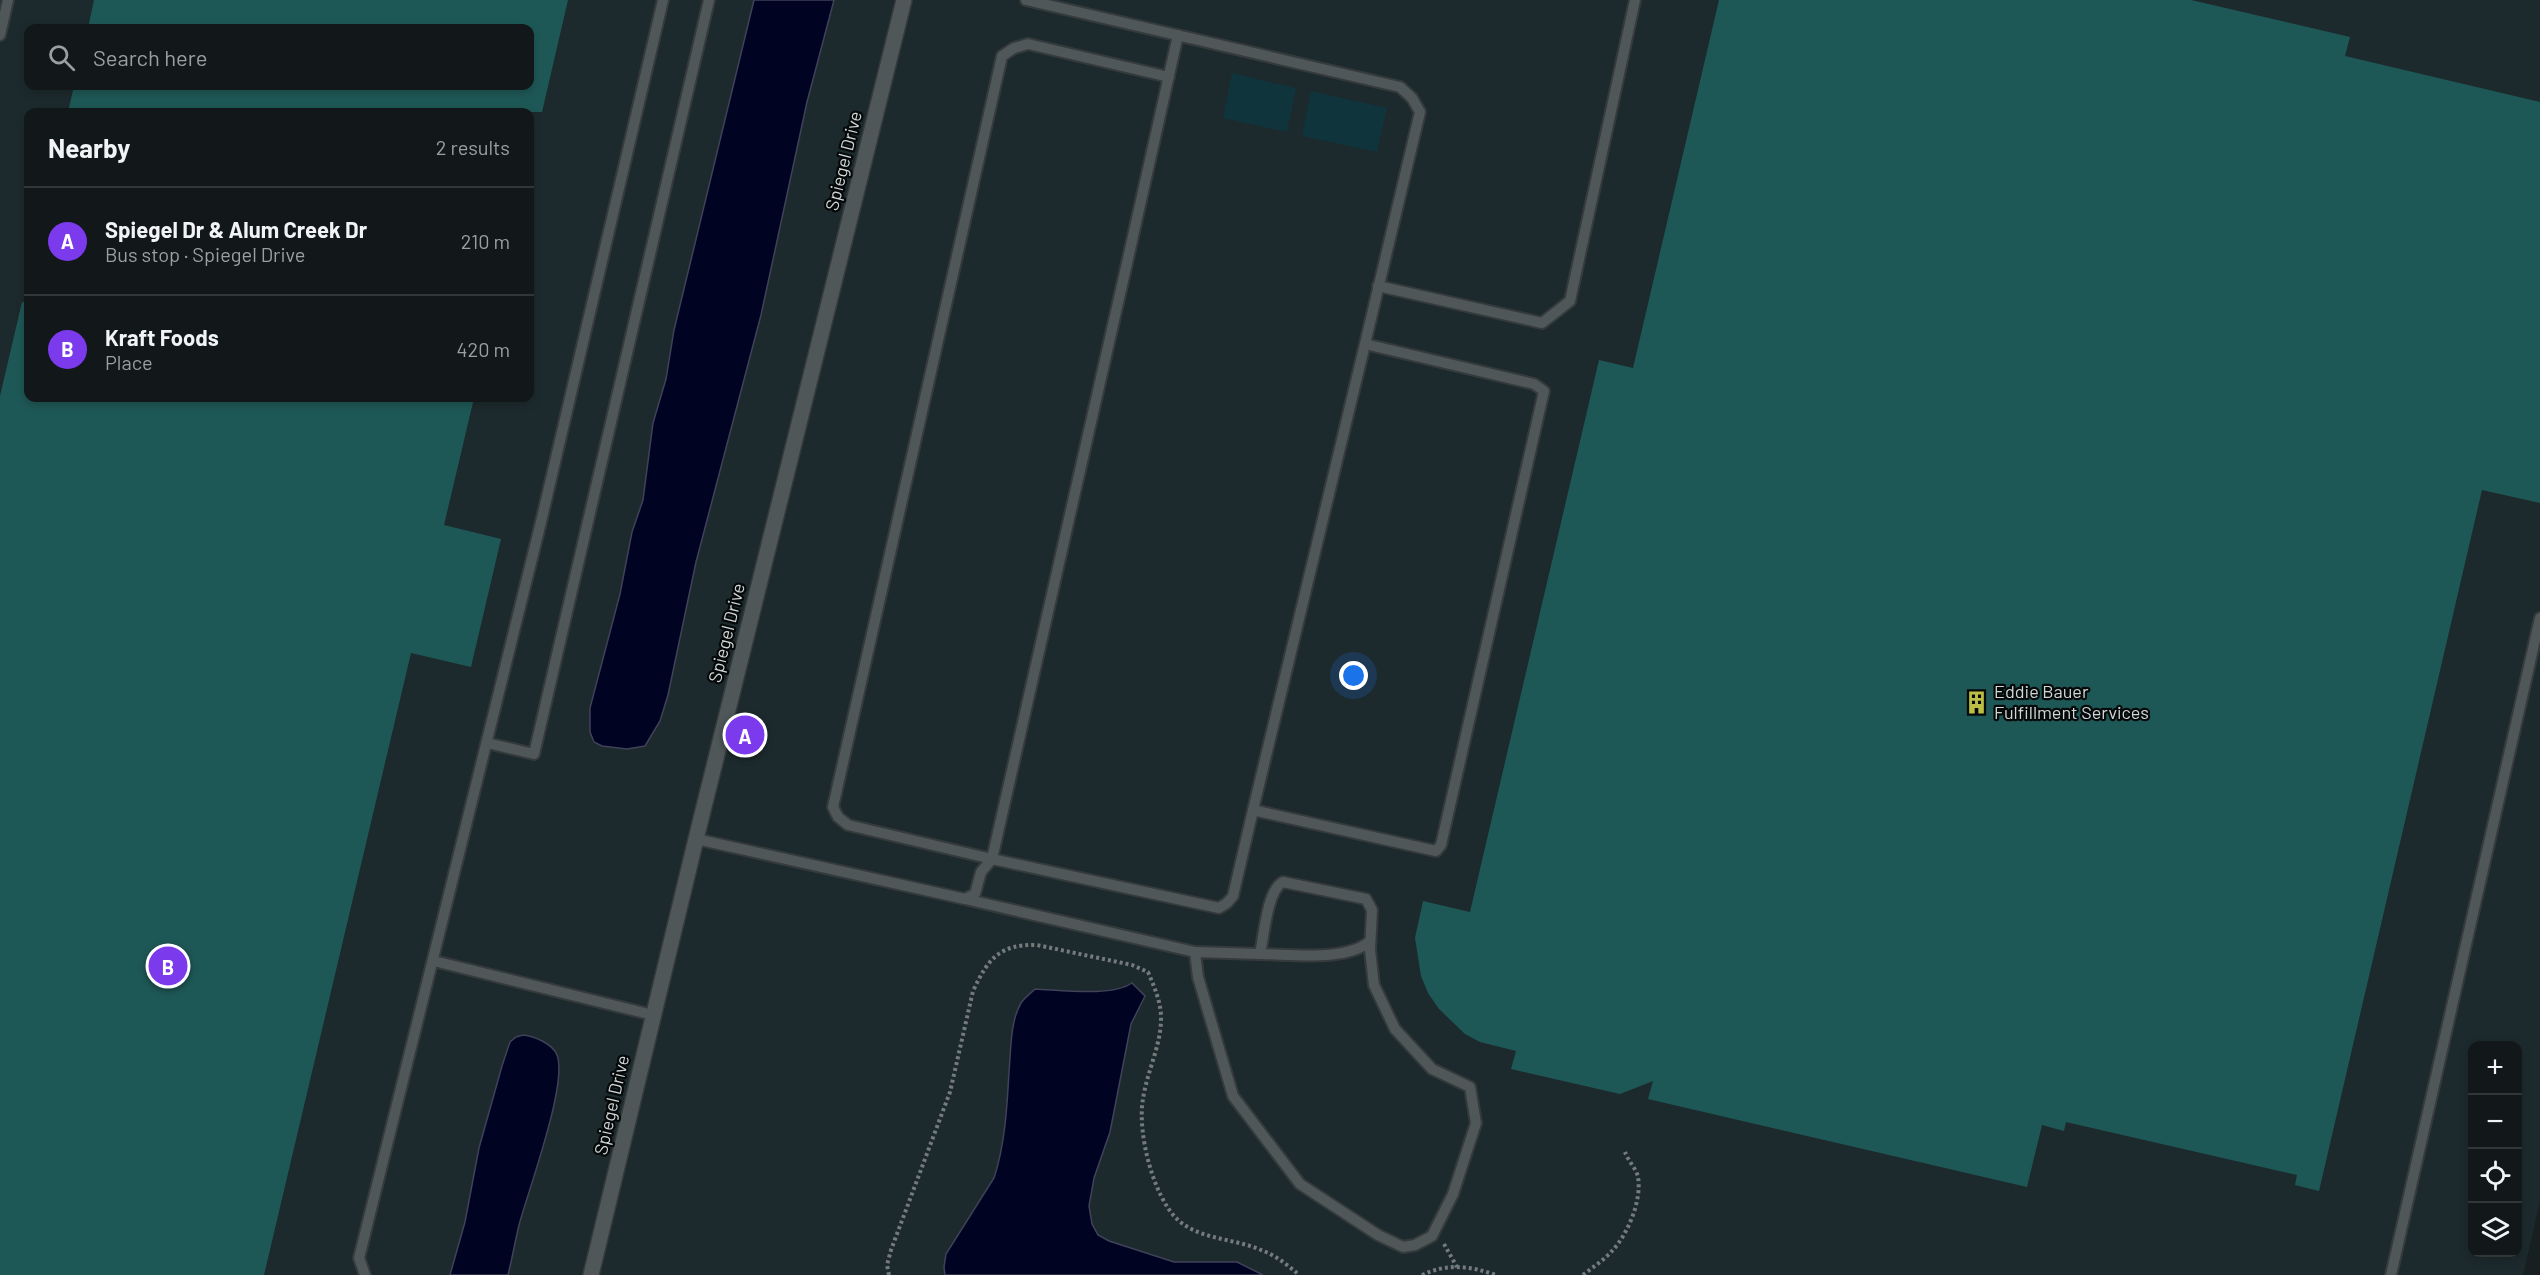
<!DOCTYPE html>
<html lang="en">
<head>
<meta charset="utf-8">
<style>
  :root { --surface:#121719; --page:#1b2022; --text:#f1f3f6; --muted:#9c9fa2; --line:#313638; --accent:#7c3aed }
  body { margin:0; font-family:Barlow,sans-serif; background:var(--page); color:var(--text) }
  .controls { position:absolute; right:18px; bottom:18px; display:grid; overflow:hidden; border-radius:12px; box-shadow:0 3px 9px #0003 }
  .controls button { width:54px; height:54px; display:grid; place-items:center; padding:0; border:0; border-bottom:2px solid var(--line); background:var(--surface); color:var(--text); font:30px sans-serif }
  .you { position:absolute; left:1354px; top:676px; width:21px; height:21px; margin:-15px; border:4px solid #fff; border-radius:50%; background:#1a73e8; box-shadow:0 0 0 9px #1a73e833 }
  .badge { display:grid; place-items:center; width:39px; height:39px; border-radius:50%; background:var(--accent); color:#fff; font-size:20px; font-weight:700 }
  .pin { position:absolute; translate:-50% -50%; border:3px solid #fff; box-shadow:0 2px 6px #0006 }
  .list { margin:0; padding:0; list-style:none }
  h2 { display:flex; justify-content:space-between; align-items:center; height:78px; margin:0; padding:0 24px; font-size:26px }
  h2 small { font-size:20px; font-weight:400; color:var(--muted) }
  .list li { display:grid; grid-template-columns:39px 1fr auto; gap:18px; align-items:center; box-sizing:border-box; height:108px; padding:0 24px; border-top:2px solid var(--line) }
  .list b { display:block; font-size:22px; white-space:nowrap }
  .list p { margin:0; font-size:20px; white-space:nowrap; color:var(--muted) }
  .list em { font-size:20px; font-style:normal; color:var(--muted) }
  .icon { flex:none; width:33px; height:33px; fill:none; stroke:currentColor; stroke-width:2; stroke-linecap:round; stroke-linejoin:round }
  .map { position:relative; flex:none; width:2540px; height:1275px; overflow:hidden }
  .search { position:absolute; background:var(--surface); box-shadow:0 3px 9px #0003; left:24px; top:24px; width:510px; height:66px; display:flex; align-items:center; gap:15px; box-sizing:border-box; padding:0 21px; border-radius:12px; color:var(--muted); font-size:22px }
  .panel { position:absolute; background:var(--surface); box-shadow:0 3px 9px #0003; left:24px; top:108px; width:510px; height:294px; border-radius:12px }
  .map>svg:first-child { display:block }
</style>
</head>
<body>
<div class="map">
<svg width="2540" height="1275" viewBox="0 0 2540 1275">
  <rect width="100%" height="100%" fill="#181f21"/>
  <path fill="#1d2a2d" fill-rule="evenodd" d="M0 0H904L591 1275H0ZM28 28H530V86H28ZM28 112H530V398H28Z
    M907 0H2540V1202L2523 1275H594L800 456ZM2472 1046H2518V1252H2472Z"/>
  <path fill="#10343b" d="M1232 73 1296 88 1287 132 1223 118Z
    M1311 91 1387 108 1377 152 1302 136Z"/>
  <path fill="#000322" stroke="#3f4258" stroke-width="1.5" d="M754 0H834L807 102 761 315 696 562 668 695 660 721 645 746 627 749 602 746 594 742 590 732V708L620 594 632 532 643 500 653 423 666 379 674 330Z
    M1132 983 1145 996 1131 1024 1110 1132 1094 1178 1089 1206 1092 1224 1098 1235 1109 1241 1174 1262H1237L1263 1275H945L944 1267 946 1254 994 1178C1005 1145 1007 1107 1009 1072 1011 1050 1010 1022 1021 1003 1024 998 1031 993 1035 989 1061 990 1112 997 1132 983Z
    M523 1035C534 1036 553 1044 557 1055 568 1084 528 1191 519 1225 515 1242 512 1259 508 1275H450L465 1222 479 1148 502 1066 510 1042 516 1037Z"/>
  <path fill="#1e5856" d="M94 0H568L542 112H68L74 86H530V28H88Z
    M1719 0H2191L2350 37 2345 56 2540 102V503L2482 490 2319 1191 2295 1185 2297 1175 2066 1122 2064 1131 2042 1125 2027 1187 1648 1099 1653 1081 1620 1094 1511 1069 1516 1051 1480 1042 1465 1034 1439 1009 1428 993 1421 976 1415 938 1423 901 1470 912 1599 360 1633 368Z
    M22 302 28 303V398H474L444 525 501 539 471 667 411 653 264 1275H0V396Z"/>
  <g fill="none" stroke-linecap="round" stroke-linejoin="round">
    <defs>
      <path id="service" d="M0 35 8 0
        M1169 77 1028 44 1014 48 1002 56 833 807 838 817 848 825 992 859C1054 585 1117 310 1178 35
        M1378 286 1542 323 1570 301 1635 0
        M487 743 534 754 709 0
        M1253 810 1365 344
        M696 839 965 899 975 894 981 872 992 859 1219 908 1227 903 1233 896 1253 810 1436 851 1441 845 1544 391 1534 384 1365 344 1420 112 1412 98 1400 87 1026 0
        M965 899 1195 952 1198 977 1233 1096 1300 1184 1378 1235 1403 1247 1415 1245 1432 1236 1453 1194 1476 1123 1470 1087 1432 1069 1395 1029 1374 985 1370 950 1372 910 1366 899 1283 882C1267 890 1264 936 1260 954L1195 952
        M1260 954C1290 954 1347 962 1370 941
        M434 961 653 1015
        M365 1275 359 1258 541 522 663 0
        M2391 1275 2540 618"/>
      <path id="minor" d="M591 1275 696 839 904 0"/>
    </defs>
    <use href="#service" stroke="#353a3c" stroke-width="14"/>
    <use href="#minor" stroke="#353a3c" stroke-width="18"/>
    <path stroke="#757b7d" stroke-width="4" stroke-dasharray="3 3" stroke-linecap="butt" d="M1444 1244 1457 1267
      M889 1275 887 1265 891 1250 950 1092 973 991C988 959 999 944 1037 945L1132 965 1148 972C1154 986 1160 1000 1161 1015 1162 1044 1147 1071 1143 1099 1137 1132 1153 1196 1177 1219 1199 1240 1234 1238 1261 1250 1275 1255 1288 1265 1299 1275
      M1422 1275C1447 1263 1470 1266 1496 1275
      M1583 1275C1593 1267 1604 1260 1612 1251 1628 1234 1642 1200 1638 1177 1636 1168 1628 1161 1625 1152"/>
    <use href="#service" stroke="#4f5759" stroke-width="10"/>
    <use href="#minor" stroke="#4f5759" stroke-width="15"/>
  </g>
  <defs>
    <symbol id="building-bare" viewBox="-9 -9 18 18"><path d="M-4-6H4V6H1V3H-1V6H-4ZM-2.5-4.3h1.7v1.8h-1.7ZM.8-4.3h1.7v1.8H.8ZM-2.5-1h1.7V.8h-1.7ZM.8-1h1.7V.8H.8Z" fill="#bcbf44" stroke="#060909" stroke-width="2.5" paint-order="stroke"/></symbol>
  </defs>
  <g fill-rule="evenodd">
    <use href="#building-bare" x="1960" y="686" width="33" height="33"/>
  </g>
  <g text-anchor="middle" stroke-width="4.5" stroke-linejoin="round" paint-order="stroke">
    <g font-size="18" fill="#d1d6d7" stroke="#060909">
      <text transform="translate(844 161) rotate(-76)" y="6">Spiegel Drive</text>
      <text transform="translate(727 633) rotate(-76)" y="6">Spiegel Drive</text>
      <text transform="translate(612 1105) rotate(-77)" y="6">Spiegel Drive</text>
    </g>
    <g font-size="18" fill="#d1d6d7" stroke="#060909" text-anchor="start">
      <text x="1994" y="698">Eddie Bauer<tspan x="1994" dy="21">Fulfillment Services</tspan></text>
    </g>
  </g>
</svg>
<div class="controls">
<button>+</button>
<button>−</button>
<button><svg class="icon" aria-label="locate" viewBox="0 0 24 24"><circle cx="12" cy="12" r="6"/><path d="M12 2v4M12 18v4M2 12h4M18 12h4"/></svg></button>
<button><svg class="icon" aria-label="layers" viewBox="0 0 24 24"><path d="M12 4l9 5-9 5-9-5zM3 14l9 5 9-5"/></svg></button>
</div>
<div class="you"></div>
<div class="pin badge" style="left:745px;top:735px">A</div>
<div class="pin badge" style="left:168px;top:966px">B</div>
<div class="search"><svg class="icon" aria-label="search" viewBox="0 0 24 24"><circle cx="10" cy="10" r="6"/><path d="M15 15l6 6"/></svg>Search here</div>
<section class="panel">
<h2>Nearby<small>2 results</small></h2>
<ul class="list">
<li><span class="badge">A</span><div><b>Spiegel Dr &amp; Alum Creek Dr</b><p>Bus stop · Spiegel Drive</p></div><em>210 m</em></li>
<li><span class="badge">B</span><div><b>Kraft Foods</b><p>Place</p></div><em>420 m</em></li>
</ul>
</section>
</div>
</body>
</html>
